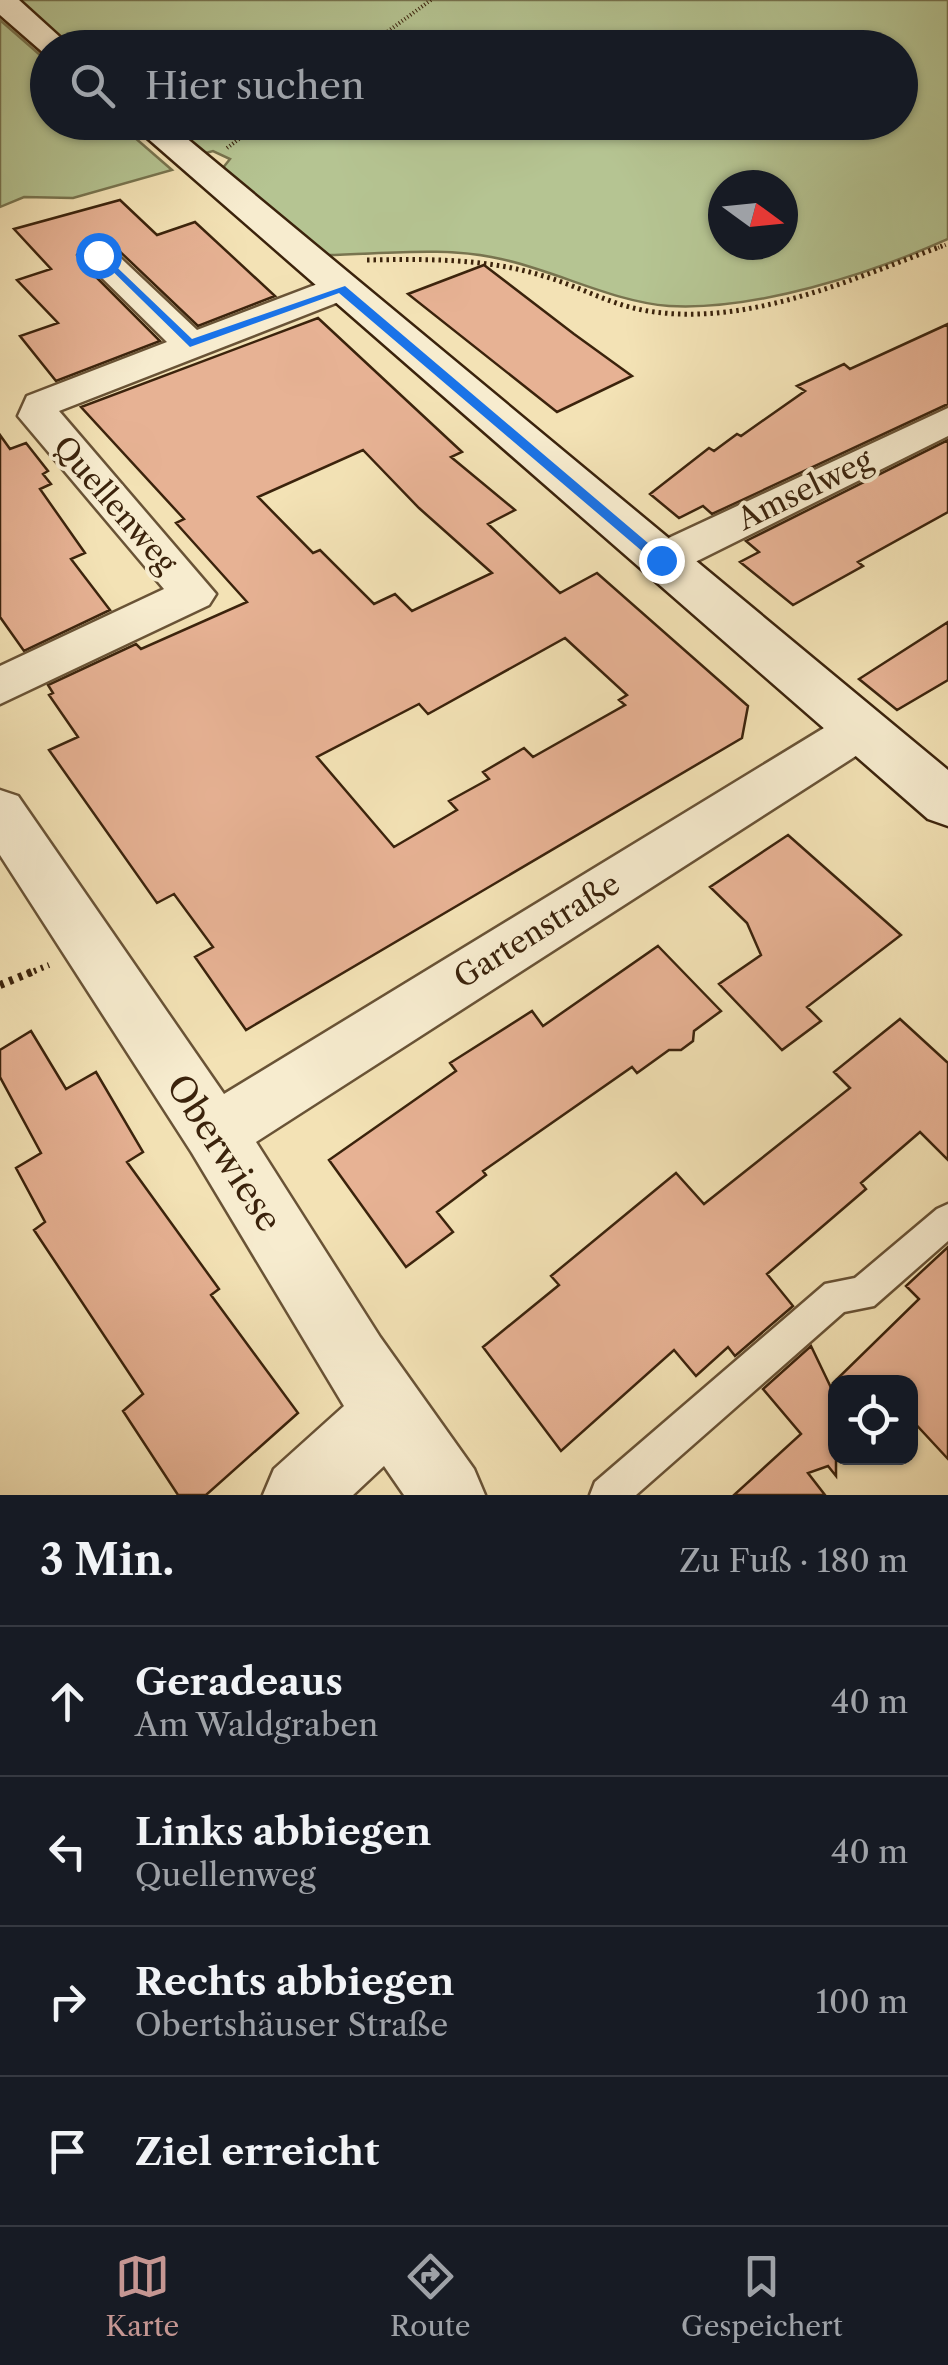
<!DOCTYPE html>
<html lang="de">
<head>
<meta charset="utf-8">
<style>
  :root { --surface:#171b24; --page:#20242c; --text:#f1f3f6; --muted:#9ea1a6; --line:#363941; --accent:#c59692 }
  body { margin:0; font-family:"Libre Caslon Text",serif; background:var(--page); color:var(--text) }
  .controls { position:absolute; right:30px; bottom:30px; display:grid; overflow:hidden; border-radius:20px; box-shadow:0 2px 8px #0004 }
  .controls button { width:90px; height:90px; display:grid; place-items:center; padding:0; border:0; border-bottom:2px solid var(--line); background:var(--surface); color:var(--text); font:50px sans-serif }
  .compass { position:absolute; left:708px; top:170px; width:90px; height:90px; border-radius:50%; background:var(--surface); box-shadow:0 2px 8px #0004; rotate:105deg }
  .stop { position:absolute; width:30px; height:30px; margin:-22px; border:8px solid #1a73e8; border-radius:50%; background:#fff }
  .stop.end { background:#1a73e8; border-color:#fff; box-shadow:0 2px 10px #0008 }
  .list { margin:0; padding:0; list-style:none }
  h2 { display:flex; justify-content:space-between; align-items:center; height:130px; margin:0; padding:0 40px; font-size:42px }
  h2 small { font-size:32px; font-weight:400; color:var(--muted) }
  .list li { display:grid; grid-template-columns:65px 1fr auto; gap:30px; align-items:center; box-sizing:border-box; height:150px; padding:0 40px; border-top:2px solid var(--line) }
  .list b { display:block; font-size:38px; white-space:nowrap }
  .list p { margin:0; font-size:32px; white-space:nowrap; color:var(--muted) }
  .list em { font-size:32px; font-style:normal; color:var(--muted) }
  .icon { flex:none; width:55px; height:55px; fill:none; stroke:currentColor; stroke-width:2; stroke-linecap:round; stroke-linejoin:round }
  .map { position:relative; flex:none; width:948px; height:1495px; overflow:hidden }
  .search { position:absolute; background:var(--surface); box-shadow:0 2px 8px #0004; left:30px; right:30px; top:30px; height:110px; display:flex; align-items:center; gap:25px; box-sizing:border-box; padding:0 35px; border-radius:55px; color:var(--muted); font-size:38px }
  .sheet { height:730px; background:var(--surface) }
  nav { display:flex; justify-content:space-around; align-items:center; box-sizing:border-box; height:140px; border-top:2px solid var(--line); background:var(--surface); font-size:28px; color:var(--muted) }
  nav a { display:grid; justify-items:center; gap:5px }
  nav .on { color:var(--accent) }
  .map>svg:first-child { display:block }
</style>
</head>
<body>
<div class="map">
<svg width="948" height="1495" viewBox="0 0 948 1495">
  <rect width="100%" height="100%" fill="#f3e2b5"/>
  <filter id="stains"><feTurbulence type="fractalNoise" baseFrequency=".002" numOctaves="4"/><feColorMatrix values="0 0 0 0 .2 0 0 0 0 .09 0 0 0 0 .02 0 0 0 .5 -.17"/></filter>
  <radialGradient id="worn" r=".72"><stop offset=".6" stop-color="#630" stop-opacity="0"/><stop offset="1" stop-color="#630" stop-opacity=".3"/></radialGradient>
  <path fill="#b5c492" stroke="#78744f" stroke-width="2.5" fill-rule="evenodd" d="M16 0H948V239C870 274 755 311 669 306 613 302 557 271 501 259 446 246 384 254 327 255L222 169 230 159 213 151 198 155 160 123 900 122V48L72 47ZM723 185H783V245H723Z
    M0 20 47 61 48 122 118 123 172 170 73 198 24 197 0 207Z"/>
  <path fill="#e7b294" stroke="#3b230c" stroke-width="2.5" fill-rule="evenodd" d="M120 200 157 235 195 222 275 296 198 326 113 245 85 244 77 255 83 264 160 341 56 381 20 336 58 323 17 280 51 269 14 229Z
    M484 265 574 334 632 376 557 412 408 294Z
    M318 318 462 452 451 457 515 510 488 524 560 593 597 573 748 706 742 738 246 1030 195 957 213 947 174 894 157 903 49 750 78 737 49 695 53 693 48 685 136 644 141 649 247 602 176 523 184 519 81 407ZM363 450 419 508 492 573 412 611 395 594 374 604 320 550 313 553 258 497ZM565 638 627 695 619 700 625 705 533 757 524 748 483 772 489 779 449 801 457 810 394 847 317 757 419 704 428 714Z
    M948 324V404L712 514 703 506 679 518 650 494 709 448 714 451 737 434 741 436 805 391 797 386 844 364 850 369Z
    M0 435 10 449 26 443 48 471 43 474 51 484 40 489 85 553 71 559 110 610 24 651 0 617Z
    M948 440V512L858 562 863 566 793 605 740 562 759 552 746 541Z
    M948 622V680L897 710 859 679Z
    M788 835 901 935 807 1007 821 1021 782 1050 719 984 761 955 747 923 710 887Z
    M658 946 721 1011 694 1031 693 1041 681 1050H669L637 1073 632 1067 483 1171 486 1175 437 1212 453 1232 406 1267 329 1160 456 1071 450 1063 532 1011 543 1026Z
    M900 1019 948 1063V1160L920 1132 861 1183 866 1189 767 1274 793 1306 735 1356 728 1347 696 1376 674 1350 561 1451 483 1347 559 1285 551 1276 676 1173 704 1204 850 1088 834 1072Z
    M31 1031 66 1089 96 1072 143 1152 127 1162 219 1289 211 1295 298 1413 206 1495H178L123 1411 143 1394 34 1230 45 1222 16 1168 41 1153 0 1077V1050Z
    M948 1247V1459L910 1418V1382H834L919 1299 906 1286Z
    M811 1346 836 1398V1476L828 1466 808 1473 825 1495H734L801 1434 763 1389Z"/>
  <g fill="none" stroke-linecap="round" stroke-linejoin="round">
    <defs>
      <path id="service" d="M948 1204V1241L874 1306 844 1312 636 1495H590L595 1482 825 1284 855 1278 937 1209Z"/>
      <path id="minor" d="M98 245 110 248 197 330 328 280H354L359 288 354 296 59 411 216 594 209 605 0 704V666L164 589 18 416 27 396 167 342 86 262 81 255 86 248Z
        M948 408V436L677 571 661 575 645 571 639 560 645 549Z
        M859 711 876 717 884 730 876 743 256 1142 380 1337 474 1469 485 1495H404L384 1466 353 1495H263L274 1469 344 1406 192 1153 0 855V790L18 796 224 1094 842 717Z"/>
      <path id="secondary" d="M0 0H19L72 48H48L46 55 0 15Z
        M129 122H167L948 770V826L928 819Z"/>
    </defs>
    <use href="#service" stroke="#695336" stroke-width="5"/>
    <use href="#minor" stroke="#695336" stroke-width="5"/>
    <use href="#secondary" stroke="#3b230c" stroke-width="5"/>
    <path stroke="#3b230c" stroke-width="4" stroke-dasharray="1 2.5" stroke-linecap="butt" d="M365 48 431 0
      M227 148 262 122
      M935 249 948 244"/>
    <path stroke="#3b230c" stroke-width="5" stroke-dasharray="2.5 4" stroke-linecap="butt" d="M367 260C425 259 484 258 540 275 577 285 610 305 648 311 747 327 850 280 942 246"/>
    <path stroke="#3b230c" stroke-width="6" stroke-dasharray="2.5 5" stroke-linecap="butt" d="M27 974 49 965"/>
    <path stroke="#3b230c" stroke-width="8" stroke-dasharray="4 6" stroke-linecap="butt" d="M0 985 34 971"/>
    <use href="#service" fill="#f7eccf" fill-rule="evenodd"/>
    <use href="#minor" fill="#f7eccf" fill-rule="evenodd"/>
    <use href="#secondary" fill="#f7eccf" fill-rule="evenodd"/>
  </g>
  <path fill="#1a73e8" d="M94 253H102L192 339 345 286 668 560 656 563 339 293 190 347Z"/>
  <g text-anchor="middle" stroke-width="8" stroke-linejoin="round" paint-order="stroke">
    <g font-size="30" fill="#3b230c" stroke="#f7eccf">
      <text transform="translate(805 490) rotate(-26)" y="10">Amselweg</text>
      <text transform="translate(115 505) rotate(49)" y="10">Quellenweg</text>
      <text transform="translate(537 931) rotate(-32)" y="10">Gartenstraße</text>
    </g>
    <g font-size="35" fill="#3b230c" stroke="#f7eccf">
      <text transform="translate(224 1153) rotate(57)" y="12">Oberwiese</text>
    </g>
  </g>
  <rect width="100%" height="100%" filter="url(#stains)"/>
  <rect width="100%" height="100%" fill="url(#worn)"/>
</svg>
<div class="controls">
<button><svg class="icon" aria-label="locate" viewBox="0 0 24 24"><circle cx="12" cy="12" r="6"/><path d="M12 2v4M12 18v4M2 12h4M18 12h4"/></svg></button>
</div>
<svg class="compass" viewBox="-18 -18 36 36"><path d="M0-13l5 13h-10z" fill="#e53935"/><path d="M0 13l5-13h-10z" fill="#9ea1a6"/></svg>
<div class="stop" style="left:98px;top:255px"></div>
<div class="stop end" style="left:661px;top:560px"></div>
<div class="search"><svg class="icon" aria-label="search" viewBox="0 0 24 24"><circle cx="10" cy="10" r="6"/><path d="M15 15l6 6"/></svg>Hier suchen</div>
</div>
<section class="sheet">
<h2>3 Min.<small>Zu Fuß · 180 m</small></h2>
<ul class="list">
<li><svg class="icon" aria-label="ahead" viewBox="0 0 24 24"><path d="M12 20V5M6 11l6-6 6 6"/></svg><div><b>Geradeaus</b><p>Am Waldgraben</p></div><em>40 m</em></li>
<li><svg class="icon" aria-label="left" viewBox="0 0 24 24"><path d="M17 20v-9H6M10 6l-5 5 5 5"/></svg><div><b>Links abbiegen</b><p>Quellenweg</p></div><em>40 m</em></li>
<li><svg class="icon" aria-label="right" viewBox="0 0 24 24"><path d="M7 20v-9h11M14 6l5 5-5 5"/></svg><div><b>Rechts abbiegen</b><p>Obertshäuser Straße</p></div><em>100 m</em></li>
<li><svg class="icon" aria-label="arrive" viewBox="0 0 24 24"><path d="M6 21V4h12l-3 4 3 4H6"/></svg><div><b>Ziel erreicht</b></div></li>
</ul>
</section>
<nav>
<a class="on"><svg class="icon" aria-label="map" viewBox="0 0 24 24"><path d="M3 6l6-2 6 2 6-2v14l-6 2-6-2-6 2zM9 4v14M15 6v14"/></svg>Karte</a>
<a><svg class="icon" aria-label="directions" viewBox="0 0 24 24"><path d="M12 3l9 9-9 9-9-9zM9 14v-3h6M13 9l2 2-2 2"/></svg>Route</a>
<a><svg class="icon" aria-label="saved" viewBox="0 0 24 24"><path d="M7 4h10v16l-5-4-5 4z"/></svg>Gespeichert</a>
</nav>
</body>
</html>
